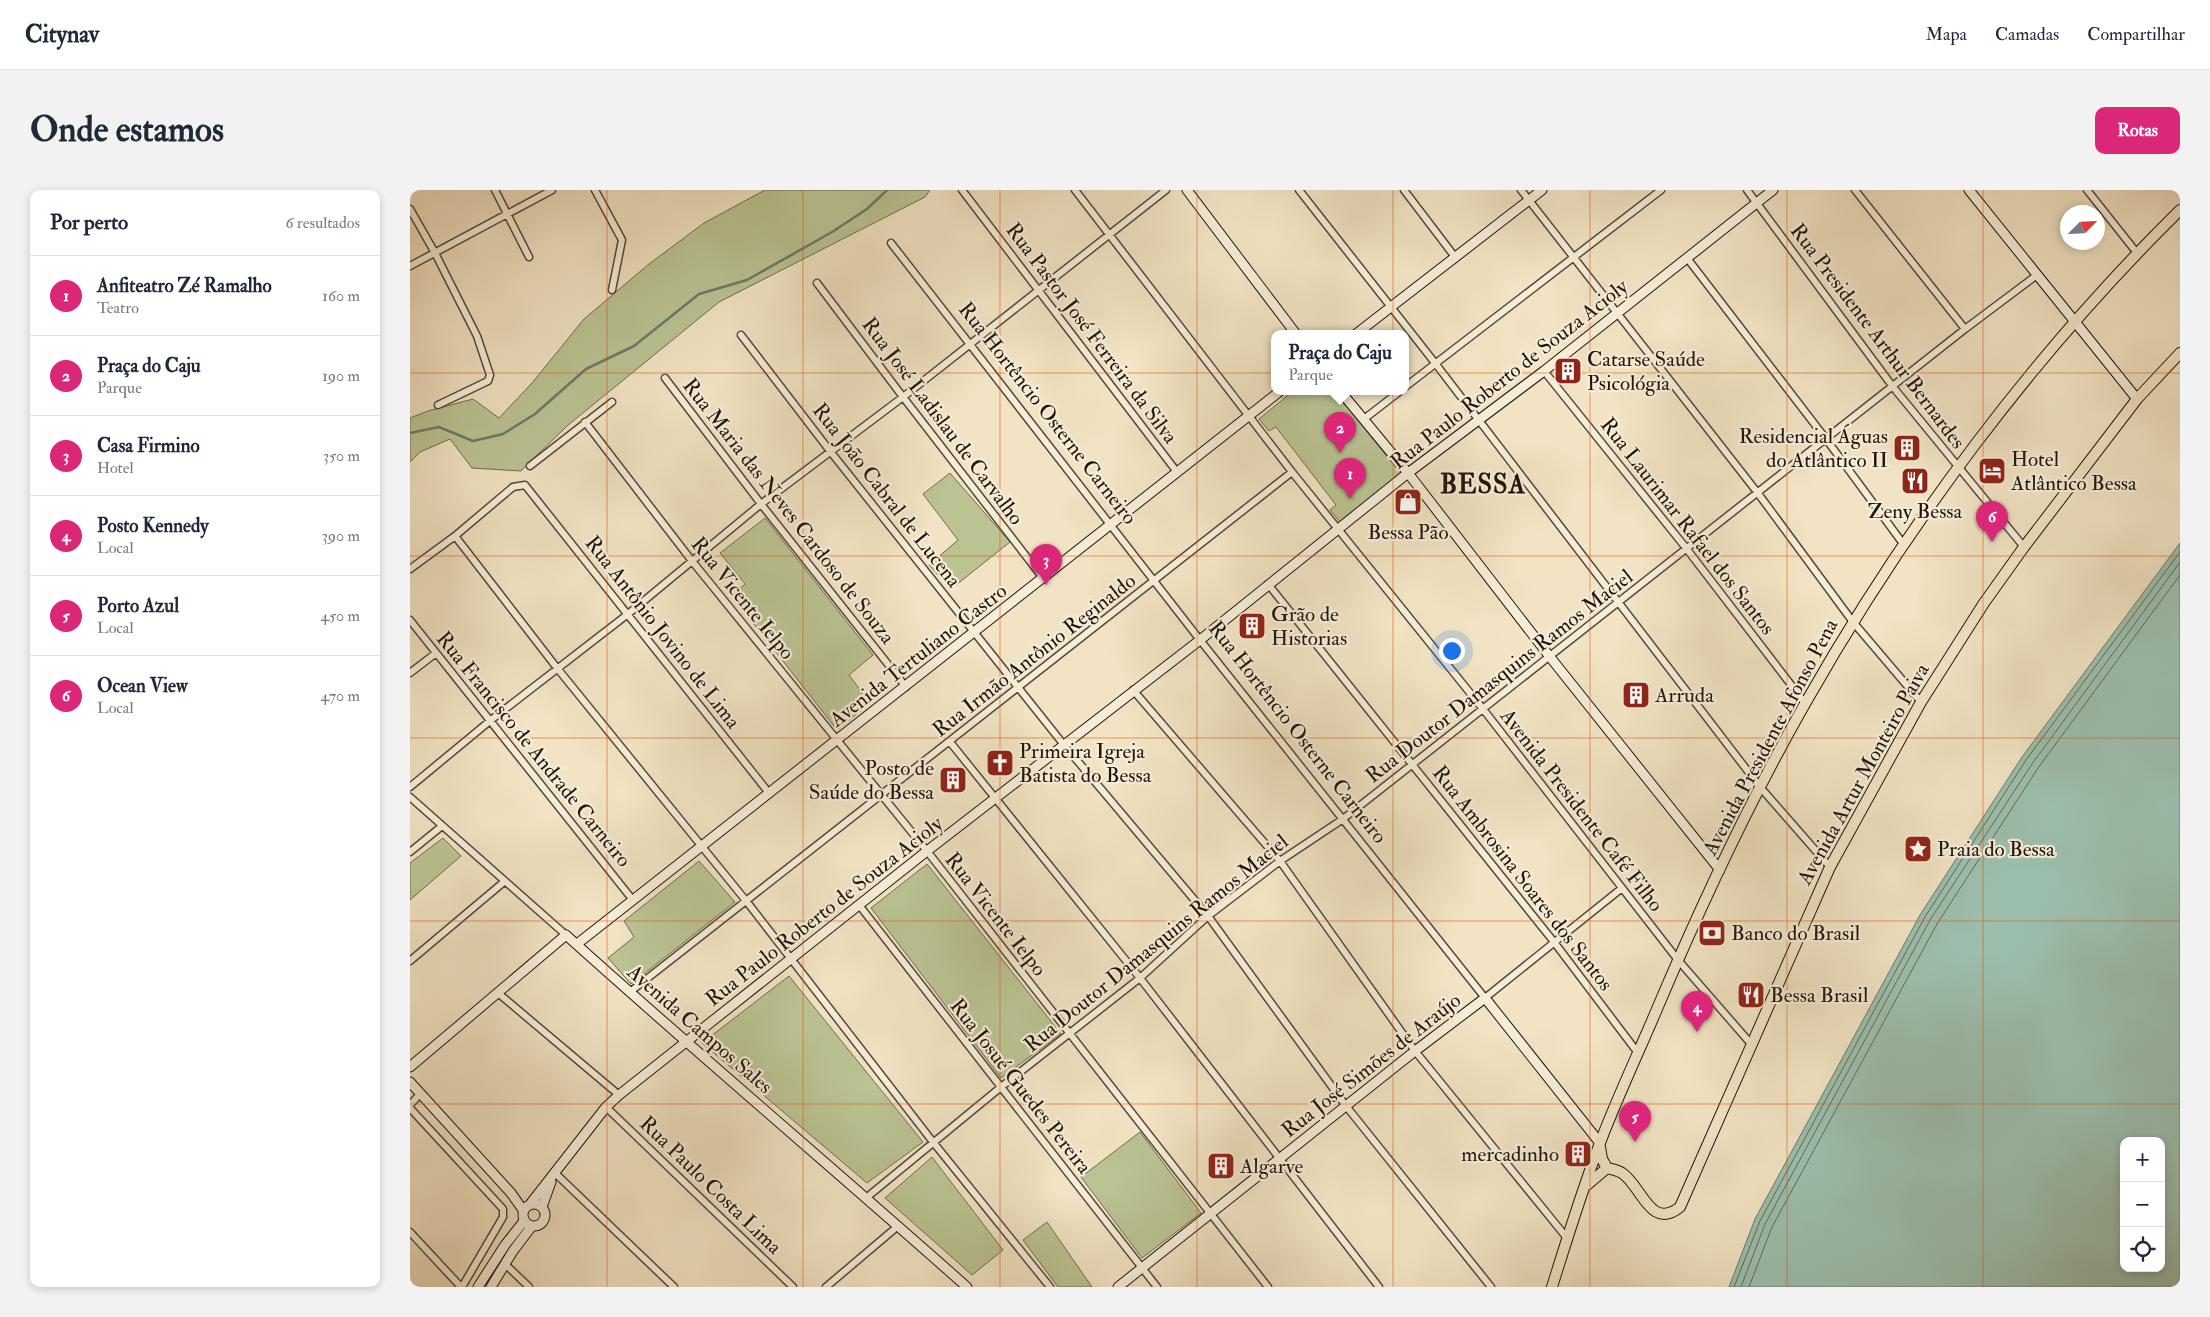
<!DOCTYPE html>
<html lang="pt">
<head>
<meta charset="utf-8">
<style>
  :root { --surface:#fff; --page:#f2f2f3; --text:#1f2937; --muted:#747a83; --line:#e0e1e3; --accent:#db2777 }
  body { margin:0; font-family:"IM FELL Double Pica",serif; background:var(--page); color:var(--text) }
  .controls { position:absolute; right:15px; bottom:15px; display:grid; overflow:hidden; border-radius:10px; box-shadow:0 2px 8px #0003 }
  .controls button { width:45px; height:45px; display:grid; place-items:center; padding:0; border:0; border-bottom:1px solid var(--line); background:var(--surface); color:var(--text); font:25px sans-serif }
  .compass { position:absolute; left:1650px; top:15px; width:45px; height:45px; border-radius:50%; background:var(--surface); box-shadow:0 2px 8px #0003; rotate:66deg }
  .you { position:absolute; left:1041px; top:460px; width:18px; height:18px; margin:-12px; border:4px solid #fff; border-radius:50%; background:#1a73e8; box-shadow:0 0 0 8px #1a73e833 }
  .badge { display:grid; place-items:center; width:32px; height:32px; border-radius:50%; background:var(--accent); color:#fff; font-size:16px; font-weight:700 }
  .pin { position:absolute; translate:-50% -41px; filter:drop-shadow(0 1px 2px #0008) }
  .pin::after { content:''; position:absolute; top:26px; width:18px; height:15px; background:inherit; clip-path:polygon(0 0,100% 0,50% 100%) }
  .popup { position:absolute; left:861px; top:140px; width:138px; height:65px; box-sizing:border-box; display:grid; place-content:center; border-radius:10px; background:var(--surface); filter:drop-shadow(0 1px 4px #0005); font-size:16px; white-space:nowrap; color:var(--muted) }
  .popup b { font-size:19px; color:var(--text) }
  .popup::after { content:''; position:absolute; left:50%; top:100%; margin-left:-10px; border:10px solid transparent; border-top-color:var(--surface) }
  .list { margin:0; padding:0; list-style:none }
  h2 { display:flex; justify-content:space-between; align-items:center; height:65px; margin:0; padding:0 20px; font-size:21px }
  h2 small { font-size:16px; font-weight:400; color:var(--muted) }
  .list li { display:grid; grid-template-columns:32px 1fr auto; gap:15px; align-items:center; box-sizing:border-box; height:80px; padding:0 20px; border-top:1px solid var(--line) }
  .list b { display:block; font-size:19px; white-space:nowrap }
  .list p { margin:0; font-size:16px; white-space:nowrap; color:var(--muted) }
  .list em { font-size:16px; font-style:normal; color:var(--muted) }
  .icon { flex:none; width:28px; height:28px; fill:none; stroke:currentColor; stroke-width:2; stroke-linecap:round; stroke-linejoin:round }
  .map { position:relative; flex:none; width:1770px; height:1097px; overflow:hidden; border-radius:10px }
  header { display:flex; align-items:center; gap:30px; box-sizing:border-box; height:70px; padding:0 25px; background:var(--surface); border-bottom:1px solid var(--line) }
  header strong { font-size:24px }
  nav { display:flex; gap:28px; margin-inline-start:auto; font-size:18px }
  .intro { display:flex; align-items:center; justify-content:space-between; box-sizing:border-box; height:120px; padding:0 30px }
  h1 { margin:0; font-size:35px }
  .button { padding:12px 22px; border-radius:10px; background:var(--accent); color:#fff; font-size:18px; font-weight:700 }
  main { display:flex; gap:30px; padding:0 30px }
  aside { flex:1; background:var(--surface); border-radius:10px; box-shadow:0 2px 8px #0003 }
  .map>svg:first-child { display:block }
</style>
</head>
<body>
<header>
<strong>Citynav</strong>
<nav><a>Mapa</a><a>Camadas</a><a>Compartilhar</a></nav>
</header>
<div class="intro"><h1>Onde estamos</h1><a class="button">Rotas</a></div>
<main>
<aside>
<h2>Por perto<small>6 resultados</small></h2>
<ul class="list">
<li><span class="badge">1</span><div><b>Anfiteatro Zé Ramalho</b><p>Teatro</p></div><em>160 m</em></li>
<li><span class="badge">2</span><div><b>Praça do Caju</b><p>Parque</p></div><em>190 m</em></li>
<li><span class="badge">3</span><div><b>Casa Firmino</b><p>Hotel</p></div><em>350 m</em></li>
<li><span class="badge">4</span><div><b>Posto Kennedy</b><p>Local</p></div><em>390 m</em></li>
<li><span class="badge">5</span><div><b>Porto Azul</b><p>Local</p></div><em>450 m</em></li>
<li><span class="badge">6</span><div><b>Ocean View</b><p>Local</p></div><em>470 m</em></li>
</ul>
</aside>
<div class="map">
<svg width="1770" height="1097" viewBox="0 0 1770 1097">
  <rect width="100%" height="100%" fill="#f1e3c3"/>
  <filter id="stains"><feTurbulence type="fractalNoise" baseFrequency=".004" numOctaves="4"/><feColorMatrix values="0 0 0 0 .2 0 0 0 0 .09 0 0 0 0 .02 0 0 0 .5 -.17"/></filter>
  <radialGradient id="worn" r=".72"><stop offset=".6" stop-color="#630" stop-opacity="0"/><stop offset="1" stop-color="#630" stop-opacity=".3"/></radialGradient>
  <path fill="#bbc393" stroke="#6e6c50" d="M355 0H520L515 7 309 112 157 236 111 281 62 278 40 249 10 262 0 272V228L18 221 63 209 89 228 122 193 174 129 239 74 294 33Z
    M882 202H925L992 285 930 332 920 320 926 315 866 237 859 241 849 229Z
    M540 283 600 352 541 399 519 375 548 350 513 304Z
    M355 328 463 465 439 485 460 513 427 540 322 406 335 394 310 363Z
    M33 648 51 666 0 710V673Z
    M289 671 325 712 221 794 198 768 224 747 214 731Z
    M517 674 651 844 591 888 461 718Z
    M379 786 513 952 457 993 292 853Z
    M730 942 791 1023 732 1068 671 987Z
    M522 967 593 1060 562 1085 475 1008Z
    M637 1032 682 1097H648L613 1050Z"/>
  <path fill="#9cbfad" stroke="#6b7b6d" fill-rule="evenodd" d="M1770 353V1097H1319L1345 1029 1510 725 1612 567ZM1714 951H1751V1078H1714Z"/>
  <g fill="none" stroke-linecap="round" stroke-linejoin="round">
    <path stroke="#5f6a5d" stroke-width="1" d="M1324 1097 1350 1031 1515 727 1616 570 1770 362
      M1331 1097 1355 1034 1520 730 1622 574 1770 372
      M1339 1097 1362 1037 1527 734 1628 578 1770 385"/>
    <path stroke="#6b7b6d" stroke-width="2.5" d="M0 243 29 237 63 251 93 244 125 224 176 179 224 156 289 104 337 90 422 42 457 19 477 0"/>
    <defs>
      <path id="street" d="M85 0 119 67
        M185 0 212 50 202 100
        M552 0 767 282
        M665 0 882 282 1073 519 1268 770 1342 855
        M889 0 1025 173 1350 597 1420 677
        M994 0 1045 67
        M1111 0 1347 302 1443 432 1511 512
        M1337 0 1483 197 1614 357
        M1445 0 1555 139
        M1677 0 1727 63
        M0 19 25 63 67 146 80 185 78 191 28 215
        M481 53 790 450 1075 808 1212 698
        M1277 68 1416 249 1494 355
        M0 76 142 0
        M407 93 493 207 633 388
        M331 145 420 261 654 555 798 726 936 916 1081 1097
        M1134 181 1276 358 1395 513
        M255 188 351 314 496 497
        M995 197 1251 0
        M954 229 989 202
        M175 232 282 371 517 661 858 1097
        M120 276 202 212
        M45 346 147 478 337 712 523 952 640 1097
        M0 379 45 346 103 297 115 295 359 603
        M858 394 1144 752 1228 863
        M0 430 222 709
        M0 483 26 463
        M723 500 870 671 1005 861 1157 1048
        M540 552 730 788 969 1097
        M0 597 81 530 218 424 351 314 493 207 756 0
        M0 607 156 745
        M0 662 32 636
        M449 715 747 1097
        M0 771 95 691
        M220 802 882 282
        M88 803 209 905
        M0 915 11 903
        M196 917 383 1097
        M0 918 93 1019V1027L52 1097
        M145 983 264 1097
        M456 1008 591 897 730 788 798 726 870 671 933 629 1555 139 1627 85
        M0 1042 51 1097
        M95 1074 119 1097
        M416 1097 488 1036"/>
      <path id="secondary" d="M777 0 886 144
        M1559 0 1727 209
        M946 144 1132 0
        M931 202 998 283 1140 467 1310 680
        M167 754 869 202
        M0 877 156 745C288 864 424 979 557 1097
        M0 892 101 1003 113 1020
        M121 1013 196 917 209 905 517 661 790 450 998 283 1134 181 1363 0
        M113 1025a11 11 0 1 1 22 0a11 11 0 1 1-22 0Z
        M132 1017 141 992
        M68 1097 95 1055 114 1031
        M81 1097 103 1061 122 1036
        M708 1097 1005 861 1075 808 1190 953"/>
      <path id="primary" d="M1190 957 1192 969 1197 978C1202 979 1207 980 1212 983 1232 996 1240 1041 1270 1017L1420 677 1511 512 1574 413 1614 357 1727 209 1770 163
        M1177 995 1197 978
        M1142 1097C1157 1049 1172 1000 1190 953 1207 908 1228 864 1247 819 1291 715 1340 610 1396 512 1497 334 1624 164 1770 20"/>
    </defs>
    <use href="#street" stroke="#56483a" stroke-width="9"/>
    <use href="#secondary" stroke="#22140d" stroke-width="11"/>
    <use href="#primary" stroke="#22140d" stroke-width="12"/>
    <use href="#street" stroke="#f6edd8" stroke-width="6"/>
    <use href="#secondary" stroke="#f6edd8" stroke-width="9"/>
    <use href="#primary" stroke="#f1e3c3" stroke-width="10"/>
  </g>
  <path fill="none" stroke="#de560c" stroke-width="1" stroke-opacity="0.55" d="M197 0V1097M393 0V1097M590 0V1097M787 0V1097M983 0V1097M1180 0V1097M1377 0V1097M1573 0V1097M0 183H1770M0 366H1770M0 548H1770M0 731H1770M0 914H1770"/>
  <defs>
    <symbol id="building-square" viewBox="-11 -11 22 22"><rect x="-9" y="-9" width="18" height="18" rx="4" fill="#8f2418" stroke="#f6edd8"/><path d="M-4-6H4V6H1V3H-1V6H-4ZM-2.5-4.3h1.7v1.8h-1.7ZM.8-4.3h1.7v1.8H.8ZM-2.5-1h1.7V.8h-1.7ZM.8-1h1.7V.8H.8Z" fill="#fff"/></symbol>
    <symbol id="hotel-square" viewBox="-11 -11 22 22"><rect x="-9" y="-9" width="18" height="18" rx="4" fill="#8f2418" stroke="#f6edd8"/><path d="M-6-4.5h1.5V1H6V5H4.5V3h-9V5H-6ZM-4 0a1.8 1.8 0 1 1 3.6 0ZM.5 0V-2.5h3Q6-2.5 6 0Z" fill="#fff"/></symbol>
    <symbol id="restaurant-square" viewBox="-11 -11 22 22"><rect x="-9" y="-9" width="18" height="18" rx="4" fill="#8f2418" stroke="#f6edd8"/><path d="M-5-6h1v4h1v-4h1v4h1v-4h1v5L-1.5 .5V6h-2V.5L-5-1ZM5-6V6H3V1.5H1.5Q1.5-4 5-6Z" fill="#fff"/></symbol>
    <symbol id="shop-square" viewBox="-11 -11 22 22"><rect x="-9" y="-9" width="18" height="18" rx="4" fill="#8f2418" stroke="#f6edd8"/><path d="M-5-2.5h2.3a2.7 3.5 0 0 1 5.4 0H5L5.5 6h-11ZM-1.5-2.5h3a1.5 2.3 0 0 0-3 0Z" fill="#fff"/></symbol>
    <symbol id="church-square" viewBox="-11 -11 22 22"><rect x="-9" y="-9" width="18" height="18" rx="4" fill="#8f2418" stroke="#f6edd8"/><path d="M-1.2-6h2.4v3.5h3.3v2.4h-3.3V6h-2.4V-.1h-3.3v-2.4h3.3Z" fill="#fff"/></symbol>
    <symbol id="sight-square" viewBox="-11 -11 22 22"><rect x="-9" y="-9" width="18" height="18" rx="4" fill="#8f2418" stroke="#f6edd8"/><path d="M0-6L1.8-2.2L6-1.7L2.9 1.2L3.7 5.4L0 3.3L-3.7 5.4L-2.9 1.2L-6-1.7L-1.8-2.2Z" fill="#fff"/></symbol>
    <symbol id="bank-square" viewBox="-11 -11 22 22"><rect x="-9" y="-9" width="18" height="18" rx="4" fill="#8f2418" stroke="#f6edd8"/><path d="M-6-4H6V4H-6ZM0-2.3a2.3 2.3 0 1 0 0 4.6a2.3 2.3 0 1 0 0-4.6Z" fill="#fff"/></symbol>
  </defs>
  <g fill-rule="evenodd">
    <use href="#building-square" x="1142" y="165" width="32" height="32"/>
    <use href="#building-square" x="1481" y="242" width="32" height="32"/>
    <use href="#hotel-square" x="1566" y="265" width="32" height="32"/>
    <use href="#restaurant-square" x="1489" y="275" width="32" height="32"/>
    <use href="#shop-square" x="982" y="296" width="32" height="32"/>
    <use href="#building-square" x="826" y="420" width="32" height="32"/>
    <use href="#building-square" x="1210" y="489" width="32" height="32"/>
    <use href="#church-square" x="574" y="557" width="32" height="32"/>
    <use href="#building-square" x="527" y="574" width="32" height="32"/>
    <use href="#sight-square" x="1492" y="643" width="32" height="32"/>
    <use href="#bank-square" x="1286" y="727" width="32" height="32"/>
    <use href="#restaurant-square" x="1325" y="789" width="32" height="32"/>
    <use href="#building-square" x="1152" y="948" width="32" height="32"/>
    <use href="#building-square" x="795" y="960" width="32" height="32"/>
  </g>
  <g text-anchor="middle" stroke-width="4.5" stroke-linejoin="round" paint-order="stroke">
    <g font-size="21" fill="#22140d" stroke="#f6edd8">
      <text transform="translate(682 143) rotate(53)" y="7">Rua Pastor José Ferreira da Silva</text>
      <text transform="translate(1468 146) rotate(53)" y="7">Rua Presidente Arthur Bernardes</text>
      <text transform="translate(1099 184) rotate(-38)" y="7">Rua Paulo Roberto de Souza Acioly</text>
      <text transform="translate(638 223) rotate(52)" y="7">Rua Hortêncio Osterne Carneiro</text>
      <text transform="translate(533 231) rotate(53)" y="7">Rua José Ladislau de Carvalho</text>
      <text transform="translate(477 305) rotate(52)" y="7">Rua João Cabral de Lucena</text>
      <text transform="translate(379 321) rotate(52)" y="7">Rua Maria das Neves Cardoso de Souza</text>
      <text transform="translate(1278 336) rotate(52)" y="7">Rua Laurimar Rafael dos Santos</text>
      <text transform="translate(333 408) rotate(51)" y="7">Rua Vicente Ielpo</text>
      <text transform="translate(253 442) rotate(52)" y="7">Rua Antônio Jovino de Lima</text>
      <text transform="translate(508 465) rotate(-38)" y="7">Avenida Tertuliano Castro</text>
      <text transform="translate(624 465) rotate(-38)" y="7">Rua Irmão Antônio Reginaldo</text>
      <text transform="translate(1089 486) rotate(-38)" y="7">Rua Doutor Damasquins Ramos Maciel</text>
      <text transform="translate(888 542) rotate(52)" y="7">Rua Hortêncio Osterne Carneiro</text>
      <text transform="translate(1360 547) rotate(-62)" y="7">Avenida Presidente Afonso Pena</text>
      <text transform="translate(124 559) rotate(51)" y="7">Rua Francisco de Andrade Carneiro</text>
      <text transform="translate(1453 584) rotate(-61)" y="7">Avenida Artur Monteiro Paiva</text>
      <text transform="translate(1172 620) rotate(52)" y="7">Avenida Presidente Café Filho</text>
      <text transform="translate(1113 688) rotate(52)" y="7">Rua Ambrosina Soares dos Santos</text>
      <text transform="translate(414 721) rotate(-38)" y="7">Rua Paulo Roberto de Souza Acioly</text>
      <text transform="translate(586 724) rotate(52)" y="7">Rua Vicente Ielpo</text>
      <text transform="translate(746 753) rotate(-39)" y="7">Rua Doutor Damasquins Ramos Maciel</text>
      <text transform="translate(290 839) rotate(41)" y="7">Avenida Campos Sales</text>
      <text transform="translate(961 875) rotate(-38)" y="7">Rua José Simões de Araújo</text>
      <text transform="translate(611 896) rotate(52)" y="7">Rua Josué Guedes Pereira</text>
      <text transform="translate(301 995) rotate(44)" y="7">Rua Paulo Costa Lima</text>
    </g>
    <g font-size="21" fill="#22140d" stroke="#f6edd8" text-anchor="start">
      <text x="1177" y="176">Catarse Saúde<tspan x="1177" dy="24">Psicológia</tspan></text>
      <text x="1478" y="253" text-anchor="end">Residencial Águas<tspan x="1478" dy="24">do Atlântico II</tspan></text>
      <text x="1601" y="276">Hotel<tspan x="1601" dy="24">Atlântico Bessa</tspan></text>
      <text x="1505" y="328" text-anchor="middle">Zeny Bessa</text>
      <text x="998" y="349" text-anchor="middle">Bessa Pão</text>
      <text x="861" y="431">Grão de<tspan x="861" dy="24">Historias</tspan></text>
      <text x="1245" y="512">Arruda</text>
      <text x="609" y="568">Primeira Igreja<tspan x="609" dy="24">Batista do Bessa</tspan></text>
      <text x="524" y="585" text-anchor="end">Posto de<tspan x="524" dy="24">Saúde do Bessa</tspan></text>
      <text x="1527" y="666">Praia do Bessa</text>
      <text x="1321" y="750">Banco do Brasil</text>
      <text x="1360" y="812">Bessa Brasil</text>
      <text x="1149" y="971" text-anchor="end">mercadinho</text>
      <text x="830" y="983">Algarve</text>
    </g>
    <g font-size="26" font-weight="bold" letter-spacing="1" fill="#22140d" stroke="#f6edd8">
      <text x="1073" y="303">BESSA</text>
    </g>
  </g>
  <rect width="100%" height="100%" filter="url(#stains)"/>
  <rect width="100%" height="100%" fill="url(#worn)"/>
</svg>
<div class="controls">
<button>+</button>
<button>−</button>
<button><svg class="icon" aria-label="locate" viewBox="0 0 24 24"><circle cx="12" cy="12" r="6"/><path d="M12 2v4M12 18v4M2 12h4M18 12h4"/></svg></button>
</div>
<svg class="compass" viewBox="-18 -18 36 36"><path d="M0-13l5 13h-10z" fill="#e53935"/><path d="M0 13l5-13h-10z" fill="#747a83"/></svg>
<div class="you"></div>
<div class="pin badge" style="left:940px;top:309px">1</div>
<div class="pin badge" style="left:930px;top:263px">2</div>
<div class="popup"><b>Praça do Caju</b>Parque</div>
<div class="pin badge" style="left:636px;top:395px">3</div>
<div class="pin badge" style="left:1287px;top:842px">4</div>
<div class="pin badge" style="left:1225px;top:952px">5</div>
<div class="pin badge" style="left:1582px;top:352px">6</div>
</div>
</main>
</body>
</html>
